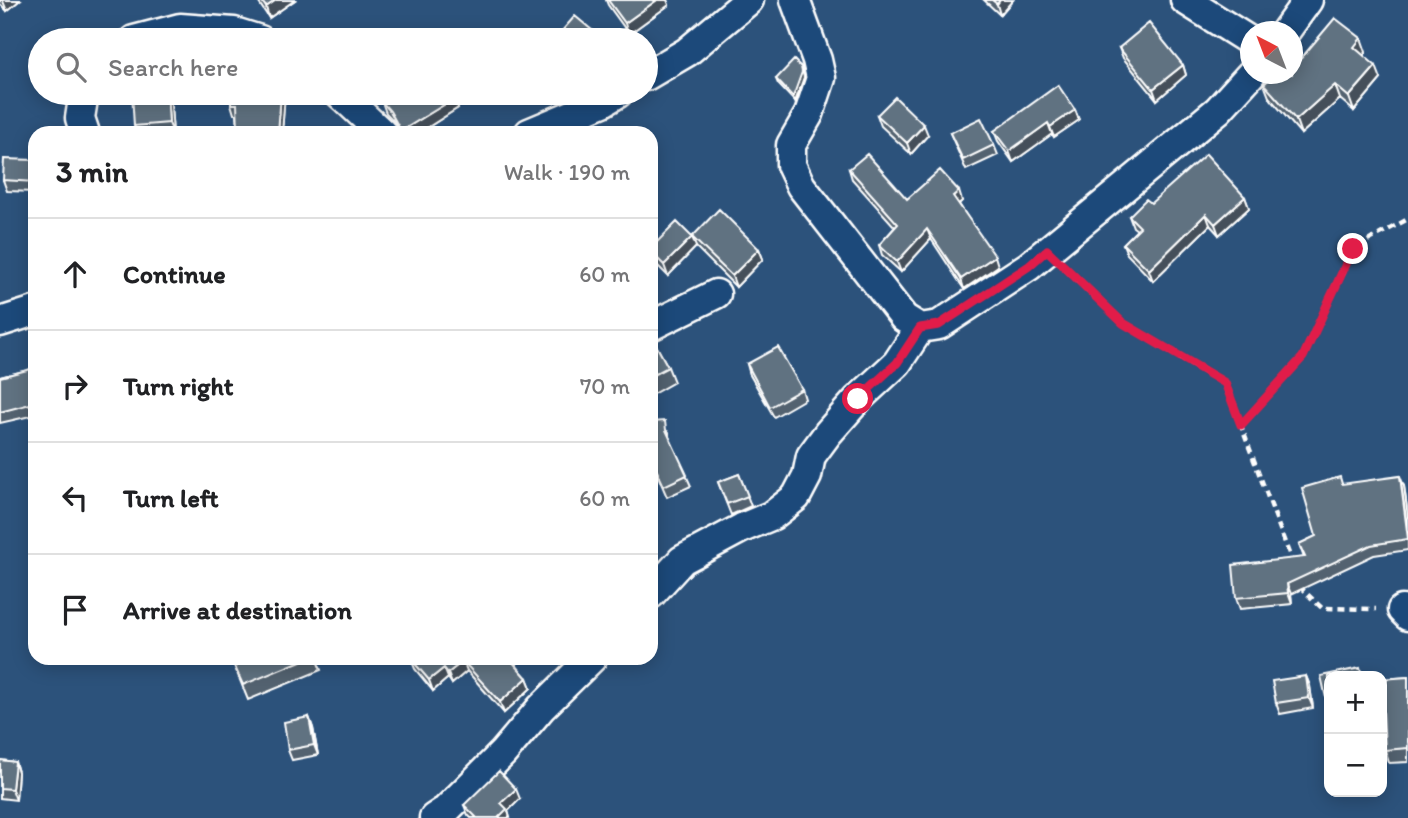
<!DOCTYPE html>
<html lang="en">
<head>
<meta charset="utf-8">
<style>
  :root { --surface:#fff; --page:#f6f6f6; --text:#202124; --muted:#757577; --line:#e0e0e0 }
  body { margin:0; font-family:Itim,sans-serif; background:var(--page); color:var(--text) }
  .controls { position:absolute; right:21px; bottom:21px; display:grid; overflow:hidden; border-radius:14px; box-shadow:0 4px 18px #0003 }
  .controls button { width:63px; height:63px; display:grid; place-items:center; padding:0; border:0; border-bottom:2px solid var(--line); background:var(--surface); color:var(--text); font:35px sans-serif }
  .compass { position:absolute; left:1240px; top:21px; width:63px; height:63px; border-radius:50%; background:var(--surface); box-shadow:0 4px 18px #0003; rotate:318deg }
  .stop { position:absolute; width:21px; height:21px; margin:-16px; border:5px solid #e11d48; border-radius:50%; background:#fff }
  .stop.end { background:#e11d48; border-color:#fff; box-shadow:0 2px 7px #0008 }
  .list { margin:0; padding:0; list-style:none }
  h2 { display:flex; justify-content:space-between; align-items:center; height:91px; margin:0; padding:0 28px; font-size:30px }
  h2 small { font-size:23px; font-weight:400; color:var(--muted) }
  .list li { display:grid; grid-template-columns:46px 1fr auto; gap:21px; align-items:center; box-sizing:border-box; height:112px; padding:0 28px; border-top:2px solid var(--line) }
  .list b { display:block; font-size:26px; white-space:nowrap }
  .list em { font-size:23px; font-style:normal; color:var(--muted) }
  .icon { flex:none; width:38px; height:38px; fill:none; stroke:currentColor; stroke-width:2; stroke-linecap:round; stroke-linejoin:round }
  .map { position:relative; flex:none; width:1408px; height:818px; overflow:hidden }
  .search { position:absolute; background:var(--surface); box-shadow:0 4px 18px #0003; left:28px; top:28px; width:630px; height:77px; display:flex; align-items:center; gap:18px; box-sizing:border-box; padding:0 24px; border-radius:38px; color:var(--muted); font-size:26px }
  .panel { position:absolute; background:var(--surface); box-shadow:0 4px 18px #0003; left:28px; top:126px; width:630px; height:539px; border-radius:21px }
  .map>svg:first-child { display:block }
</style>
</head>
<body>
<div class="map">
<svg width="1408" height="818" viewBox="0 0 1408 818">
  <rect width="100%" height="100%" fill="#2c527b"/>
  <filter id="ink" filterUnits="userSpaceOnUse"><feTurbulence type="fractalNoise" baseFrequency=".0143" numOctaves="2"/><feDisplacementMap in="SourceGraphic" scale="14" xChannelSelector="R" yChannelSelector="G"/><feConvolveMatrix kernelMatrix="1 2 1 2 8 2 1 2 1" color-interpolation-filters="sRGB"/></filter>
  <g filter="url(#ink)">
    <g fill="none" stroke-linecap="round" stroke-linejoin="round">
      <defs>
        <path id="street" d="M795 0 817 60 821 78 809 114 791 145V165L801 186 904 318 920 328 939 325 1029 266 1218 110 1251 74
          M1185 0 1250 41
          M1285 32 1308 0
          M134 40 180 28 234 32 260 40
          M646 76 687 52 749 0
          M84 93 80 118 85 133
          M339 93 382 133
          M529 133 603 102 618 93
          M0 322 35 311
          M651 326 716 294
          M651 594 682 560 742 528 773 515 796 497 807 476 811 456 828 433 858 399 897 363 920 328
          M1402 610 1408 616
          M434 818 446 810 503 753 541 708 592 658"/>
      </defs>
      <use href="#street" stroke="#fff" stroke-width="33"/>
      <path stroke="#fff" stroke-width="4.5" stroke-dasharray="7 5" stroke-linecap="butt" d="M1066 269 1123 323 1225 383 1293 564
        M1241 425 1303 357 1353 249 1408 219
        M1301 585 1303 590 1322 608 1376 609"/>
      <use href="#street" stroke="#1f4a7a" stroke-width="28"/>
    </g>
    <path fill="#53626f" stroke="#fff" stroke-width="2" d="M0 0H20L7 11 0 4Z
      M257 0H295L269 18Z
      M606 0H667L669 5 629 34 608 5Z
      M984 0H1013L1000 15Z
      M1119 48 1183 65 1186 75 1157 100 1123 58Z
      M1366 52 1363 55 1381 79 1354 111 1340 99 1301 134 1269 97 1264 84 1292 74Z
      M803 72 804 77 795 102 778 84 776 79Z
      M170 93 173 133H137L134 126Z
      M231 93H285L282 133H239L238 129 237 114H234L231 104Z
      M502 93H514L505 98Z
      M455 98 458 108 419 133H400L394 121 386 113 382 102Z
      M1075 110 1079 120 1054 137 1052 134 1013 162 998 141 994 131Z
      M877 115 928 135 911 154 881 126Z
      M950 133 994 145 998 155 966 170Z
      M35 160V192L7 191 3 180Z
      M849 169 907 199 962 201 959 204 998 266 964 289 931 239 901 272 882 255 879 245 895 227 852 179Z
      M1245 197 1249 208 1219 235 1210 225 1153 281 1127 254 1123 244 1137 230 1133 227 1129 216 1151 203Z
      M692 237 759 249 763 259 736 287 696 247 668 276 653 261 651 255V248Z
      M651 336 668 367 674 382 651 395Z
      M747 364 802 389 805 399 774 417 750 375Z
      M35 368V415L0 423V377Z
      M651 422 669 432V437L691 486 667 497 651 460Z
      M739 474 751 506 731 515 718 482Z
      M1342 484 1404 486 1408 516V550L1374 555 1291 594 1292 604 1240 609 1236 598 1304 558 1299 544 1316 536Z
      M231 658H316L321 670 248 700Z
      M412 658H525L515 664 527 678 531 688 504 713 467 671 452 684 448 678 433 691 415 669 411 659Z
      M1306 676 1310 686 1313 708 1280 714 1276 703Z
      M1329 676V708L1326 698Z
      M1408 677V762L1389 763 1385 750 1383 725H1382V679Z
      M309 717 313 728 318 755 292 760 288 750Z
      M0 760 15 762 18 772 16 800 0 798Z
      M520 799 508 811 510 818H471L468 815 464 805Z"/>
    <path fill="#44505a" stroke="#fff" stroke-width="2" d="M4 0H20L7 11 3 1Z
      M276 0H295L269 18 266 7Z
      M657 0H667L669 5 629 34 625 23Z
      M1000 0H1013L1000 15 997 4Z
      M593 31 597 40H586Z
      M1361 38 1366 52 1359 61 1354 47Z
      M1183 65 1186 75 1157 100 1153 89Z
      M1376 66 1381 79 1354 111 1349 97Z
      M801 67 804 77 795 102 793 97Z
      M1335 85 1340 99 1301 134 1296 120Z
      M167 93H170L173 133 169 123Z
      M281 93H285L282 133H278Z
      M455 98 458 108 419 133H402L401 131Z
      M1075 110 1079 120 1054 137 1050 127Z
      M1048 123 1052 134 1013 162 1009 151Z
      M924 125 928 135 911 154 907 143Z
      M959 191 962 201 957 205 953 196Z
      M1245 197 1249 208 1219 235 1215 224Z
      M1206 214 1210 225 1153 281 1149 270Z
      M927 229 931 239 901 272 897 262Z
      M692 237 696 247 668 276 664 265Z
      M759 249 763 259 736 287 732 276Z
      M995 256 998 266 964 289 961 279Z
      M1400 476 1404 486 1408 516V533Z
      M1287 584 1291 594 1292 604 1288 593Z
      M508 658H525L511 667Z
      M463 661 467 671 452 684 448 673Z
      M444 668 448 678 433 691 429 680Z
      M1306 676 1310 686 1313 708 1309 698Z
      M527 678 531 688 504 713 500 702Z
      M309 717 313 728 318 755 314 745Z
      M15 762 18 772 16 800 12 789Z
      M516 789 520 799 508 811 510 818H498L501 803Z"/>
    <path fill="#617281" stroke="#fff" stroke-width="2" d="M261 0H276L266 7Z
      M608 0H657L625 23Z
      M992 0H1000L997 4Z
      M575 16 593 31 586 40H554Z
      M1335 18 1361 38 1354 47 1376 66 1349 97 1335 85 1296 120 1264 84 1275 74H1292V69Z
      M1149 23 1183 65 1153 89 1119 48Z
      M423 35 426 40H415Z
      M794 60 801 67 802 72 793 97 776 79Z
      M1058 85 1075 110 1050 127 1048 123 1009 151 994 131Z
      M132 93H167L169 123 134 126Z
      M231 93H281L278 133H252L251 128 238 129 237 104H231Z
      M397 93H451L455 98 401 131 390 111 382 102Z
      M895 97 924 125 907 143 877 115Z
      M981 118 994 145 963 160 950 133Z
      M867 154 907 199 940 170 959 191 953 196 995 256 961 279 927 229 897 262 879 245 898 224 849 169Z
      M1206 154 1245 197 1215 224 1206 214 1149 270 1123 244 1140 227 1129 216 1146 199 1151 203Z
      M4 159 35 160V182L3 180Z
      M719 209 759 249 732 276 692 237Z
      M677 222 692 237 664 265 651 252V248Z
      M651 336 668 367 651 376Z
      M778 347 802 389 770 407 747 364Z
      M35 368V398L33 399 34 403 0 412V377Z
      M665 421 666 430 687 475 664 486 651 458V422Z
      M739 474 748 496 727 504 718 482Z
      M1400 476 1408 539 1371 545 1287 584 1288 593 1236 598 1233 565 1305 557 1299 544 1316 536 1302 488 1340 477 1342 484Z
      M231 658H308L243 685Z
      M412 658H509L527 678 500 702 463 661 448 673 444 668 429 680 411 659Z
      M1360 668 1362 676H1329V697L1326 698 1321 676Z
      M1306 676 1309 698 1276 703 1272 681Z
      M1408 677V748L1385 750 1383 711H1382V679Z
      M309 717 314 745 288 750 284 722Z
      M0 760 15 762 12 789 0 788Z
      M499 771 516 789 501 803 507 809 498 818H477L464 805Z"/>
  </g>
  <g fill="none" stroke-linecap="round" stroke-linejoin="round" filter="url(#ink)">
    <path stroke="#e11d48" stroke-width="9" d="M858 399 897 363 920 328 939 325 1029 266 1047 250 1123 323 1225 383 1241 425 1303 357 1353 249"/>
  </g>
</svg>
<div class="controls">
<button>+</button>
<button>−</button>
</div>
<svg class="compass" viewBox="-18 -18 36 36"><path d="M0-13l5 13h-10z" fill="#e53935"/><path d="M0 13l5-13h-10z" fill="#757577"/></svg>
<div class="stop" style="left:858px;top:399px"></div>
<div class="stop end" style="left:1353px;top:249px"></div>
<div class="search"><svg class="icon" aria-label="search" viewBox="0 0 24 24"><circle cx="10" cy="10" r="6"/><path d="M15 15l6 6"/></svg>Search here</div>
<section class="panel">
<h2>3 min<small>Walk · 190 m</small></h2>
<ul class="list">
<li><svg class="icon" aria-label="ahead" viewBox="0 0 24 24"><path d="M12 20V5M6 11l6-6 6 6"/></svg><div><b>Continue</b></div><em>60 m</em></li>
<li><svg class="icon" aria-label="right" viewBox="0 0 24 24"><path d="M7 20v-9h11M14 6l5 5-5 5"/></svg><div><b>Turn right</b></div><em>70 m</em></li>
<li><svg class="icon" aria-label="left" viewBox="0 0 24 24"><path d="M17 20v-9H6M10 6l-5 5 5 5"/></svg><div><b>Turn left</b></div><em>60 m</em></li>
<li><svg class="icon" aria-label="arrive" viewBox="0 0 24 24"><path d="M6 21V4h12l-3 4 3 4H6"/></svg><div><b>Arrive at destination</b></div></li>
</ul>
</section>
</div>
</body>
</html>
